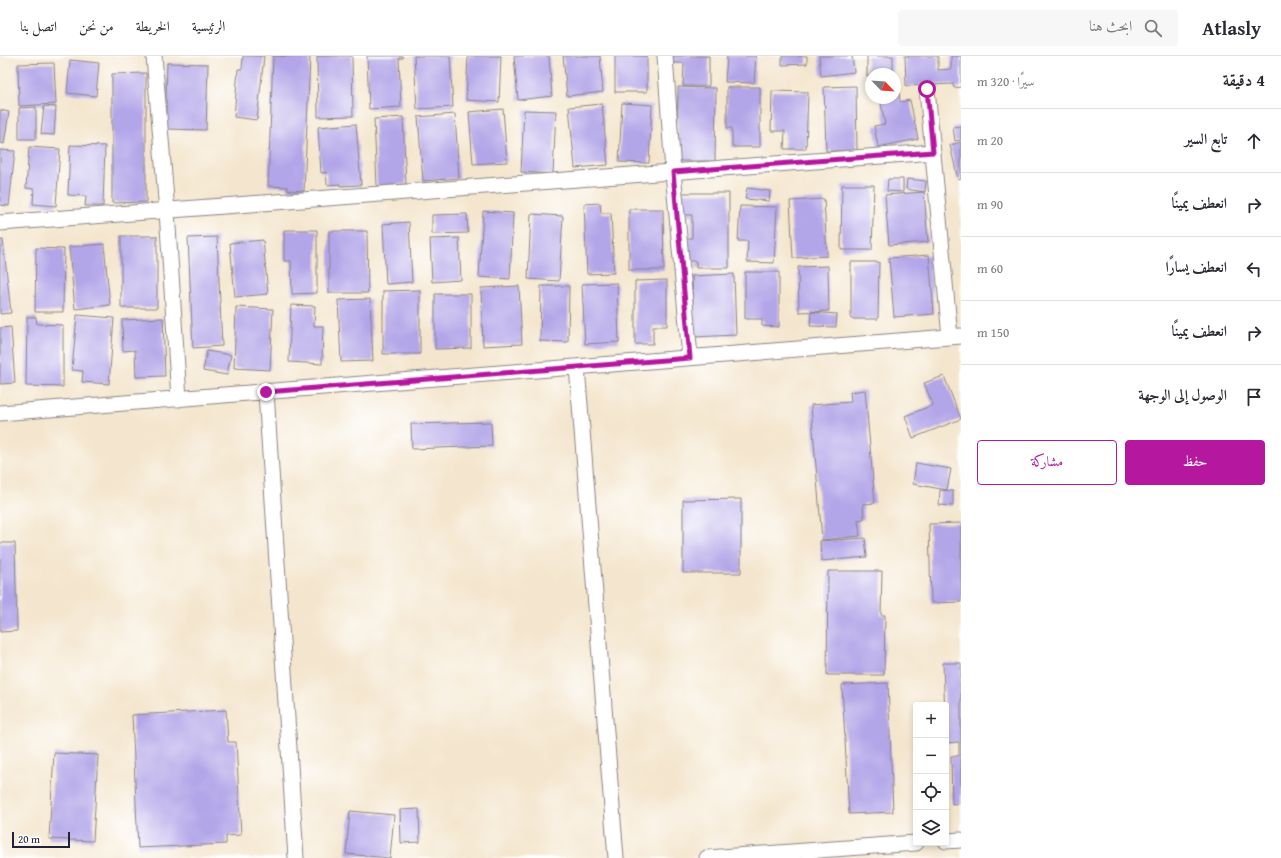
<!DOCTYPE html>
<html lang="ar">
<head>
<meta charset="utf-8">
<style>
  :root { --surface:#fff; --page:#f7f7f7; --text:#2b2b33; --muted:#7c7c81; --line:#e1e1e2; --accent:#b5179e }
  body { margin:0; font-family:"Gentium Book Plus",Amiri,serif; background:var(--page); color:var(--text); direction:rtl }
  .controls { position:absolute; right:12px; bottom:12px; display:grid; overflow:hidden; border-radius:4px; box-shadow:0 2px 6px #0003 }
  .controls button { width:36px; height:36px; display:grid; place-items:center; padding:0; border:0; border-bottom:1px solid var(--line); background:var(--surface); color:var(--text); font:20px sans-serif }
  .compass { position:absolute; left:865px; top:12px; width:36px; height:36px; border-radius:50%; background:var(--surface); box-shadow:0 2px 6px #0003; rotate:115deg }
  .scale { position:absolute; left:12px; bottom:10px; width:58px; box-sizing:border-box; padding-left:4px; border:2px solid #22223b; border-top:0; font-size:11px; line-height:14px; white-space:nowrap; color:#22223b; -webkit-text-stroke:3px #fff; paint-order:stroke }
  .stop { position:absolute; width:12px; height:12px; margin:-9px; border:3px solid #b5179e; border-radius:50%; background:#fff }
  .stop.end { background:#b5179e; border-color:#fff; box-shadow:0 1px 4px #0008 }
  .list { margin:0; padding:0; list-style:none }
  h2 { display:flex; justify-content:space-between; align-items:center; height:52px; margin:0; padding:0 16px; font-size:17px }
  h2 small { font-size:13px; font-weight:400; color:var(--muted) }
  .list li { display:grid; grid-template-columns:26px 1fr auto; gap:12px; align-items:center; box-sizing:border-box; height:64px; padding:0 16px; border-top:1px solid var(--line) }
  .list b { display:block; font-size:15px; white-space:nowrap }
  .list em { font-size:13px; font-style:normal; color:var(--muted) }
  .actions { display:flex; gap:8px; padding:12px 16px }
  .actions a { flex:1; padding:9px 0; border:1px solid var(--accent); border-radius:4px; text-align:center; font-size:14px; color:var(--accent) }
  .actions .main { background:var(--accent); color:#fff }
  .icon { flex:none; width:22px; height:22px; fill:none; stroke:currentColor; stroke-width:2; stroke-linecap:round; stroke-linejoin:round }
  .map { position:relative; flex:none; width:961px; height:802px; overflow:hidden; direction:ltr }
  header { display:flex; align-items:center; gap:24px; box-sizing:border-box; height:56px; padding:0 20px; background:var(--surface); border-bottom:1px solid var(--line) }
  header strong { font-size:19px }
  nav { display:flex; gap:22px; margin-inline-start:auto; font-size:14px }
  .search { width:280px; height:36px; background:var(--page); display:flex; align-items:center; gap:10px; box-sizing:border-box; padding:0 14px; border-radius:4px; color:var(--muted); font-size:15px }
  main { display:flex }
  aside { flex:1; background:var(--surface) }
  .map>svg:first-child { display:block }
</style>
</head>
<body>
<header>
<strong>Atlasly</strong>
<div class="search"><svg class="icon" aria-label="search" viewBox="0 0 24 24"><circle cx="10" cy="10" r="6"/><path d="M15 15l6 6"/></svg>ابحث هنا</div>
<nav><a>الرئيسية</a><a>الخريطة</a><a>من نحن</a><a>اتصل بنا</a></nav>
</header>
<main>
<aside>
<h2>4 دقيقة<small>سيرًا · 320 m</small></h2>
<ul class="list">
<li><svg class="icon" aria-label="ahead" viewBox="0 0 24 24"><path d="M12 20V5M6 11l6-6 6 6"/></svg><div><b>تابع السير</b></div><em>20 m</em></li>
<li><svg class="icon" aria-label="right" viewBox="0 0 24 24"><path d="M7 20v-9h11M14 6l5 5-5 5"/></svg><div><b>انعطف يمينًا</b></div><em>90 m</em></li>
<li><svg class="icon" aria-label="left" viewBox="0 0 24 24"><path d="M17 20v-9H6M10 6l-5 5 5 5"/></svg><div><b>انعطف يسارًا</b></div><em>60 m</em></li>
<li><svg class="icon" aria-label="right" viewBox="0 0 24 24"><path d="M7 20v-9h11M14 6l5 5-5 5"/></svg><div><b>انعطف يمينًا</b></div><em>150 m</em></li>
<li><svg class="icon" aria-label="arrive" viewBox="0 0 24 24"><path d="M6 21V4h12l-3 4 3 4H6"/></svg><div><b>الوصول إلى الوجهة</b></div></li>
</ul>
<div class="actions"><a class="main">حفظ</a><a>مشاركة</a></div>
</aside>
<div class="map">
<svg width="961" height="802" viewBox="0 0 961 802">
  <rect width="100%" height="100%" fill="#fff"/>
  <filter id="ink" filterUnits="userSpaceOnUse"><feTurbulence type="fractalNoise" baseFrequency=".025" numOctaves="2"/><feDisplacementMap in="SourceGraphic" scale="8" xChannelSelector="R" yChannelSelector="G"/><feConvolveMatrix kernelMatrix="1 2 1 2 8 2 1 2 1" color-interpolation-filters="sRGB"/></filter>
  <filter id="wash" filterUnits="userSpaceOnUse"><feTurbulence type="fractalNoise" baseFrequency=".012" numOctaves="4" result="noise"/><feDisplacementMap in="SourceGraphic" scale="16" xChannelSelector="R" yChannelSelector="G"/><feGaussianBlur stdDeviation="0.9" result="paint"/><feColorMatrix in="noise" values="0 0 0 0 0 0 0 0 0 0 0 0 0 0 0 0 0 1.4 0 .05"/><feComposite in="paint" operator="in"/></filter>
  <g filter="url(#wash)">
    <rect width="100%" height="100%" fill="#f4e6ce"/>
    <g id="blocks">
      <path fill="#b2a5e8" d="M243 0H264L257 64 234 61 238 13H242Z
        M273 0 310 1 304 135 287 134 288 131 268 130Z
        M317 0H352L353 60 318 61Z
        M367 0H403V2H399L401 51 369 53Z
        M414 0H450L453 51 417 53Z
        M468 0H501L499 46 466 44Z
        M514 0H549L552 40 518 44Z
        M563 0H600L603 36 567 40Z
        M615 0H647V36H615Z
        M672 0H709V30H683L684 7H672Z
        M727 0H756L754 27 725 26Z
        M782 0H807V8L782 9Z
        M819 0H852L854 16 821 20Z
        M867 0H893V18H871V20H867Z
        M905 0H938V14L951 13V0H961V31L954 32 953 28 906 30Z
        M70 4 99 7 96 40 67 37Z
        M54 7 56 48 19 50 18 8Z
        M167 7 208 8 206 74 165 73Z
        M146 17V146L112 147V18Z
        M856 30 857 95H826L824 31Z
        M678 31 716 32 715 105H677Z
        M727 31H760V91H732V72H727Z
        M772 35 808 36 806 93H784L785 75H771Z
        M899 36 900 46 910 44 918 83 878 91 874 70 885 68 880 42H895V37Z
        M622 47 652 49 649 107 619 106Z
        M602 48 608 109 575 112 569 51Z
        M44 50 56 51 54 79 41 78Z
        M36 51V83H19V52Z
        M503 53 507 106 473 108 469 56Z
        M0 54 9 56 4 88 0 87Z
        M524 54 556 55 553 118 521 116Z
        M455 58 459 122 423 125 418 61Z
        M403 61 406 128 377 130 374 63Z
        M356 68 361 129 340 130V128L327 129 326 116 321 117 318 71Z
        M961 70V84L955 85 953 71Z
        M961 86V123L958 124 950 89Z
        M70 89 105 90 103 150H85L86 140 68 139Z
        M29 91 60 93 56 150 33 148 34 133 26 132Z
        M0 94 15 95 9 150 0 149Z
        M888 123H903V136L887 135Z
        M907 123 926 125 925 136 906 133Z
        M842 129H874L872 194H841Z
        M747 132 770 135 769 145 745 143Z
        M924 136 928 186 889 189 885 139Z
        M680 137H729V212H696V205H683V182H692V159H680Z
        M824 143 827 200 793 202 790 145Z
        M600 147 601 157H611L614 217 587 218 584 148Z
        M740 150 777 151 774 207 747 206 748 185H738Z
        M629 153H663L664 214H629Z
        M483 155 513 157 510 223 479 221Z
        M467 158 468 177 432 178V159Z
        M531 158 563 160 559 225 528 223Z
        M409 166 412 226 386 228 383 168Z
        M284 174H317V237L292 238 291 205H284Z
        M329 175H367L368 237H329Z
        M121 180H157V252H121Z
        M217 181 222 290 193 292 188 182Z
        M459 182 461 224 432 226 430 183Z
        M0 184H3L11 257 0 258Z
        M263 184 268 238 235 241 230 187Z
        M104 188 110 249 75 253 69 191Z
        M36 192 64 193 63 256H35Z
        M929 199 934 258 894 261 889 202Z
        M851 206H879L878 263H851Z
        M828 210 829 255 799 256 798 211Z
        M745 216H779V271L762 270V263H745Z
        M734 218 736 279 694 281 692 220Z
        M667 224V270H653V288H635V225Z
        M617 227 619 286 585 288 582 228Z
        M519 230 522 288 483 290 481 232Z
        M541 230H569L568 286 540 285Z
        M420 234V298H383V235Z
        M435 238H471V292L435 293Z
        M370 243 373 305 341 306 338 244Z
        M291 249 315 250 314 270H323L322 308 289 306Z
        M236 251 273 253 270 314 234 312Z
        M811 256 837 258 836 271 810 270Z
        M77 259 114 262 109 328 82 326 83 315 72 314Z
        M27 261H36L37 268 63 269V331L26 330Z
        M163 262 165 320 136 321 135 294 123 295 122 264Z
        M11 271 15 327 0 328V272Z
        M207 295 231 299 227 319 203 315Z
        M944 320 961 363 913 382 905 360 933 349 924 327Z
        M865 334 875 447 863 448 864 463 858 464 860 480 822 484 811 349 851 346 850 336Z
        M491 366 492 390 412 393 411 368Z
        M916 407 951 413 947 434 913 428Z
        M940 434 953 435V450L939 449Z
        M741 443V517H683V444Z
        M961 467V546L931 547 929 468Z
        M865 482 867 501 821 505 820 485Z
        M0 487H15L17 575 0 576Z
        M828 515H882L881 559H885L884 619H827Z
        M943 607H961V747L952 748 951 700H959V686L946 687Z
        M888 627 893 756 849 758 842 629Z
        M226 654 228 686H236L241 779 226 780V788L138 792 132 659Z
        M54 697 98 699 93 785 49 783Z
        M419 753 420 786 401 787 400 754Z
        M350 755 394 759 390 802 346 798Z"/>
    </g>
  </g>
  <g filter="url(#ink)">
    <use href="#blocks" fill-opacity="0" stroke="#8b8484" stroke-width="1"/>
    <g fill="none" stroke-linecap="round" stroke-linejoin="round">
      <defs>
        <path id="street" d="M154 0 167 155 179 343
          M665 0 673 116 690 301
          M927 33 950 281
          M0 167 933 96
          M577 311 616 802
          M266 336 296 802
          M0 357 961 280
          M946 785 961 784
          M707 802 916 787"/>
      </defs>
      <use href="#street" stroke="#8b8484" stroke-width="17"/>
      <use href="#street" stroke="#fff" stroke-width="15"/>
    </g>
  </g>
  <g fill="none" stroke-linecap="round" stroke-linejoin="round" filter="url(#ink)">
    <path stroke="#b5179e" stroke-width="5" d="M266 336 690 302 673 116 933 96 927 33"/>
  </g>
</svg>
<div class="controls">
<button>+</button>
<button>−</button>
<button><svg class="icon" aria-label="locate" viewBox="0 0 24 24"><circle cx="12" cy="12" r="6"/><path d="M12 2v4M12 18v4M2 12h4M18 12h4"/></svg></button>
<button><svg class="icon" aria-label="layers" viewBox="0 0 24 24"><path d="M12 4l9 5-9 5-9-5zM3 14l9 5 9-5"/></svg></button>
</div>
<svg class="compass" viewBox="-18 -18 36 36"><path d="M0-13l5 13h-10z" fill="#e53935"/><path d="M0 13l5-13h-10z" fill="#7c7c81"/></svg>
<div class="scale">20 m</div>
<div class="stop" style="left:927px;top:33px"></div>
<div class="stop end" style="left:266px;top:336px"></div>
</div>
</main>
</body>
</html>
